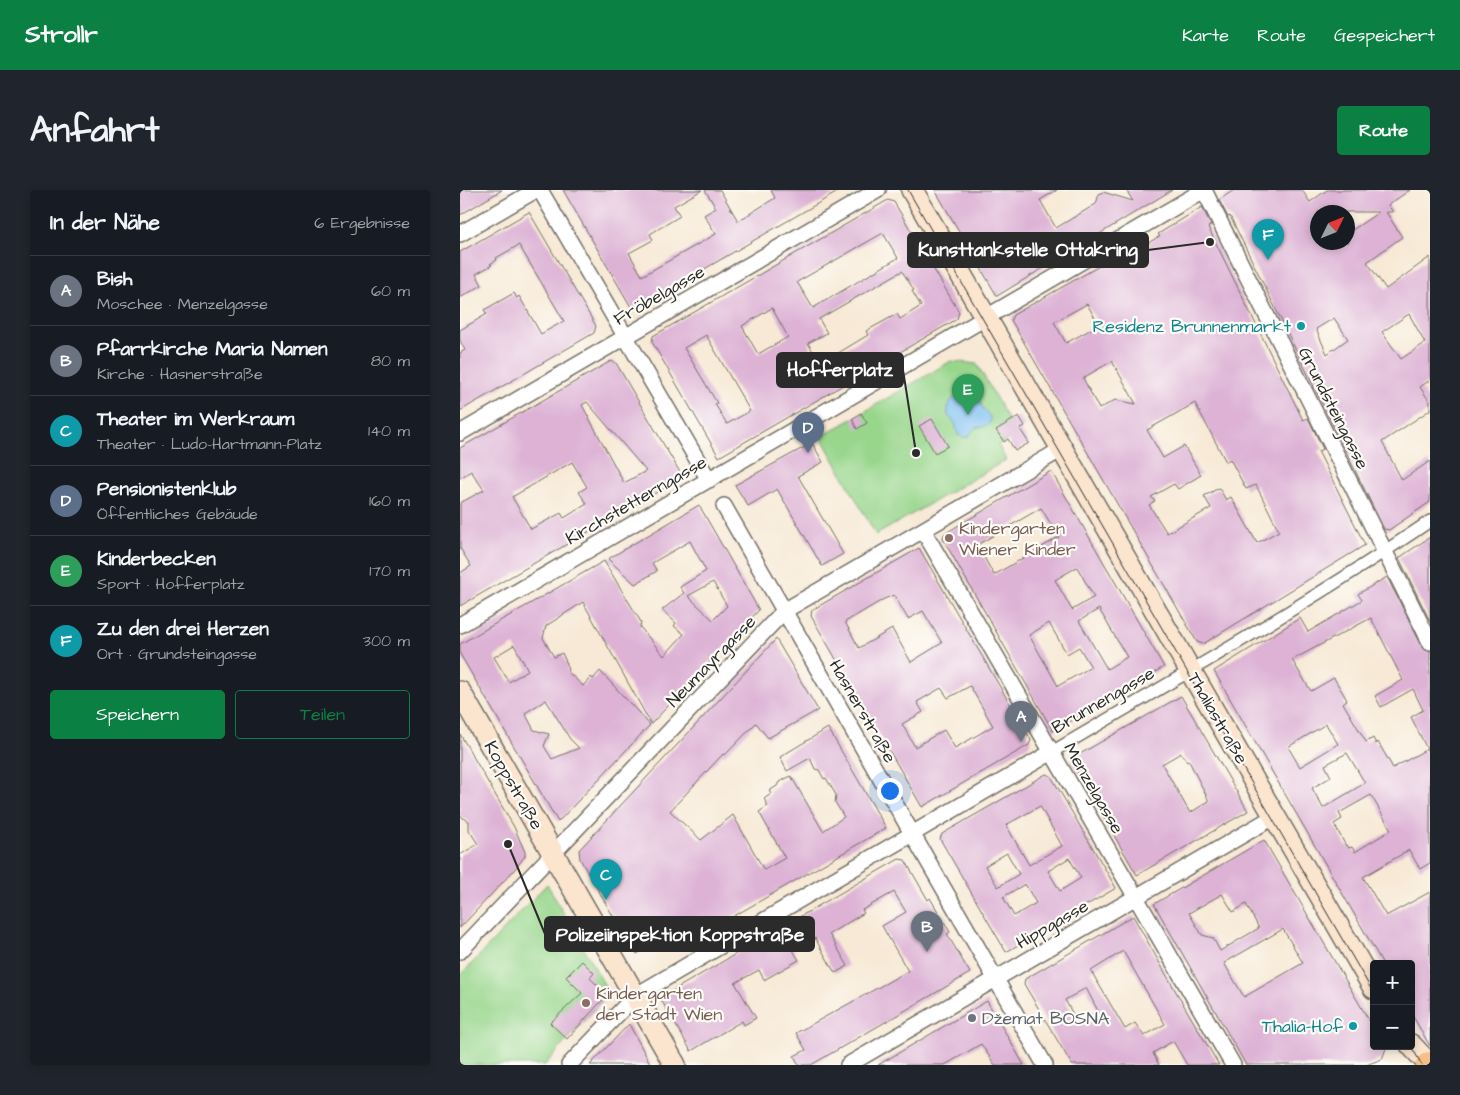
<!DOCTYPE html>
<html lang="de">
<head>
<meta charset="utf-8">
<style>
  :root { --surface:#171b24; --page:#20242c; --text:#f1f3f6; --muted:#9ea1a6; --line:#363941; --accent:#0b8043 }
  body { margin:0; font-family:"Architects Daughter",sans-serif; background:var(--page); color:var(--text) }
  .controls { position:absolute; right:15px; bottom:15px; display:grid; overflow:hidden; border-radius:5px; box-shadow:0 2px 8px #0003 }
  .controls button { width:45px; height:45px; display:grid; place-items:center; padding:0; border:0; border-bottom:1px solid var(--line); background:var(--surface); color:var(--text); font:25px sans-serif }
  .compass { position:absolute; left:850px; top:15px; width:45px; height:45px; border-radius:50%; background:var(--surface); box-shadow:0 2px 8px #0003; rotate:47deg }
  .you { position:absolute; left:429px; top:600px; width:18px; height:18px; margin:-12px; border:4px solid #fff; border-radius:50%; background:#1a73e8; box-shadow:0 0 0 8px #1a73e833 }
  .badge { display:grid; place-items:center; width:32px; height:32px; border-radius:50%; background:var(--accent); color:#fff; font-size:16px; font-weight:700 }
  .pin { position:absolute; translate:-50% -41px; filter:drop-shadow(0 1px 2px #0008) }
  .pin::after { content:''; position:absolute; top:26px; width:18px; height:15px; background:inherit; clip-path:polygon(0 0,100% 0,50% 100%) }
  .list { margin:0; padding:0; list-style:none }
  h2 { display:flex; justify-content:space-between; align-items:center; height:65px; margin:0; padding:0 20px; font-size:21px }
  h2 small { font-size:16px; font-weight:400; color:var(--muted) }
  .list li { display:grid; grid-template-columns:32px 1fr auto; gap:15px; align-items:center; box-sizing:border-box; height:70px; padding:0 20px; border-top:1px solid var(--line) }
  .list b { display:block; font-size:19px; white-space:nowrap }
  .list p { margin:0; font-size:16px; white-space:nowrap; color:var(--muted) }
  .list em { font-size:16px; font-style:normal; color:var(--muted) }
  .actions { display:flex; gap:10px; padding:15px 20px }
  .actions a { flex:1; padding:11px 0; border:1px solid var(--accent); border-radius:5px; text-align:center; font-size:18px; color:var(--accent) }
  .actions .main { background:var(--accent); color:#fff }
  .map { position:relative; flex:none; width:970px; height:875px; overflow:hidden; border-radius:5px }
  header { display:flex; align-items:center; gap:30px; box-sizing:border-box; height:70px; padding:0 25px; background:var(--accent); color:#fff }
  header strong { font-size:24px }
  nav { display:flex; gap:28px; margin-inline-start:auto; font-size:18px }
  .intro { display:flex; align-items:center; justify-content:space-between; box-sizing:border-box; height:120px; padding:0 30px }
  h1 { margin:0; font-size:35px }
  .button { padding:12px 22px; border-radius:5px; background:var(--accent); color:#fff; font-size:18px; font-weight:700 }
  main { display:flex; gap:30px; padding:0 30px }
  aside { flex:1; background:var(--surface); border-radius:5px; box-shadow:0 2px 8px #0003 }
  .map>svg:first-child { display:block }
</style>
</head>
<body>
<header>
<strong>Strollr</strong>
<nav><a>Karte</a><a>Route</a><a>Gespeichert</a></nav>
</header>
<div class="intro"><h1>Anfahrt</h1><a class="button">Route</a></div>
<main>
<aside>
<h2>In der Nähe<small>6 Ergebnisse</small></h2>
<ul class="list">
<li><span class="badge" style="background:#6b7280">A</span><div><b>Bish</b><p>Moschee · Menzelgasse</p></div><em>60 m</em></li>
<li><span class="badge" style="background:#6b7280">B</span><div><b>Pfarrkirche Maria Namen</b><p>Kirche · Hasnerstraße</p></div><em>80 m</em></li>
<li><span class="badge" style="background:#0f9aa8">C</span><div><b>Theater im Werkraum</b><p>Theater · Ludo-Hartmann-Platz</p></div><em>140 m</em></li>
<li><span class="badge" style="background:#5c6f8a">D</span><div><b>Pensionistenklub</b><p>Öffentliches Gebäude</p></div><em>160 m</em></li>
<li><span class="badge" style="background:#2e9e5b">E</span><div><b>Kinderbecken</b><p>Sport · Hofferplatz</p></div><em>170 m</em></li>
<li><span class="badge" style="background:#0f9aa8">F</span><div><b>Zu den drei Herzen</b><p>Ort · Grundsteingasse</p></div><em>300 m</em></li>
</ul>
<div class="actions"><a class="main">Speichern</a><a>Teilen</a></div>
</aside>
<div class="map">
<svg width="970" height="875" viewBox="0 0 970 875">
  <rect width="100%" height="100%" fill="#fdfcf7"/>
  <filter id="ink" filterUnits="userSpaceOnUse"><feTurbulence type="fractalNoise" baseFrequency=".02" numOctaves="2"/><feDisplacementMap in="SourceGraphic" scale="10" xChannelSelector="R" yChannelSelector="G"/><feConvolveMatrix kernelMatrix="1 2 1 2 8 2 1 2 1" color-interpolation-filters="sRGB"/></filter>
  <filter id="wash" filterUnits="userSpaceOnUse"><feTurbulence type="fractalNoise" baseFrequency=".0096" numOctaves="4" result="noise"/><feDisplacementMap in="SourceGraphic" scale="20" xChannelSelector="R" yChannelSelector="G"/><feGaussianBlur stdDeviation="1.12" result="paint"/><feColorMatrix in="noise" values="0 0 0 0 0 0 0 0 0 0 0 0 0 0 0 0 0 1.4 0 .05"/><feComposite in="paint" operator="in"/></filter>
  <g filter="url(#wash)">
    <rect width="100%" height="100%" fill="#f7e9d5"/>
    <path fill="#98d68c" stroke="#62805c" d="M491 171 517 174 549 231 552 230 560 243 538 255 546 270 416 345 361 247Z
      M87 694 149 803 85 875H0V786Z"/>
    <path fill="#7cbff2" stroke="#54758e" d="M505 202 512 203 519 207C520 221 530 221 531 231 527 238 522 236 515 238L509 246 505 248 498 245 495 233 488 226C486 213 493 206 505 202Z"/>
    <g id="blocks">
      <path fill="#ddb2d5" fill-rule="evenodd" d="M0 0H42L0 25Z
        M103 0H242L214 16 220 26 190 44 193 50 169 63 182 86 256 44 244 25 256 18 245 0H260L278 31 315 8 311 0H381L177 118 171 117Z
        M475 0H597L580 10 596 38 636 14 639 4 643 2 673 11 666 0H712L537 106Z
        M774 0H842L850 12 867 0H950L928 15 933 22H926L942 47 907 72 926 99 970 67V190L960 197 970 212V220L922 252 942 290 970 271V312L929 340 924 339 770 26 768 27 759 10ZM858 22H919L888 43V52H858ZM949 124 965 153 941 169 922 142ZM874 128 888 149 867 164 856 139Z
        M428 10 434 12 499 122 497 129 259 267 192 152 193 146ZM423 43 438 68 353 118 337 92ZM442 81 454 100 452 101 461 116 440 129 437 124 406 141 408 145 360 174 348 153 367 143 359 129ZM312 118 328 147 298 164 282 136ZM246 145 290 221 267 234 255 214 257 213 224 158Z
        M742 17 751 35 748 37 843 230 848 228 863 259 858 261 905 355 743 454 737 452 551 130 553 125 657 66 659 70 700 46 698 44ZM627 114 639 135 606 153 594 132ZM652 171 676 214 655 210 639 219 623 188ZM735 213 766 272 770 269 786 299 796 295 819 341 797 353 771 307 766 310 759 298 744 306 751 318 707 343 689 315 695 311 691 307 714 294 718 299 741 285 724 256 703 268 687 240Z
        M69 22 136 136 134 143 0 221V163L5 160 0 151V140L27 124 24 120 54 103 57 108 59 106 81 144 104 131 59 55 36 68 37 70 30 74 32 75 16 84 22 95 0 108V62Z
        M151 171 156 173 221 284 220 289 0 416V383L11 376 0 358V313L24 300 11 281 0 288V258ZM127 212 186 281 164 293 122 215ZM112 272 127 297 119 302 127 314 104 328 101 323 71 339 52 307Z
        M401 223 407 233 397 239 392 229Z
        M559 226 565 236 560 239 569 253 555 261 548 249 544 252 536 240Z
        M472 229 488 256 475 263 459 236Z
        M352 253 363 272 338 286 383 364 362 376 317 299 288 316 275 295Z
        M591 281 704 477 593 541 483 349 484 344ZM581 318 599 347 534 385 517 355ZM617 377 634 407 612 420 595 390ZM639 419 667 467 647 479 619 431ZM589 433 607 464 619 457 631 477 598 496 569 445Z
        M239 315 299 420 191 534 123 412 86 436 83 448 94 467 102 463 107 474 108 482 123 496 131 487 133 489 140 481 190 535 98 632 0 464V454L144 371 181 432 180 437 204 466 224 444 214 436 216 433 202 420 224 403 220 397 246 381 230 351 192 373 197 381 175 394 148 369ZM253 392 267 416 253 430 228 406ZM54 455 68 480 49 492 34 467ZM86 510 110 549 119 558 92 569 84 556 89 544 74 540 65 523Z
        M970 347V431L939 368Z
        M459 358 571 550 569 555 462 617 351 426 352 420ZM434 405 448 429 463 421 482 453 451 472 432 439 399 458 385 432 424 409ZM510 496 533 536 495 558 484 540 455 557 442 534 463 522 457 512 481 498 488 508Z
        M927 387 962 456 965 460 970 461V673L960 679 949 660 903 687 926 726 970 702V856L951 823V774H923L754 481 840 428 848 442 902 410 898 404ZM911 428 943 490 915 506 921 517 953 499 963 520 951 527 967 559 933 578 918 552 916 554 913 548 906 552 883 513 887 510 874 488 851 501 832 470ZM866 534 878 554 840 577 828 557ZM887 563 905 593 863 618 852 598 871 587 865 575ZM911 605 931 640 895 662 892 657 889 658 887 655 886 656 874 634 882 629 879 623Z
        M316 449 358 520 308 548 296 533 265 565 263 564 210 621 241 650 273 625 304 680 325 668 299 622 308 616 304 609 311 604 309 601 317 596 319 592 331 586 363 641 384 627 375 612 376 605 366 588 364 589 359 580 355 579 350 568 327 581 320 567 368 538 426 638 219 758 214 753 210 755 208 753 204 756 200 750 177 764 176 761 174 762 120 669 119 660Z
        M721 506 788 621 677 685 612 573 613 568ZM721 563 727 572 729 571 749 611 730 623 702 574Z
        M0 544 54 637 65 662V666L55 679 0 738V665L18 654 9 640V631L3 628 0 624Z
        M586 584 591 586 656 698 546 762 480 649 482 644ZM580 616 602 656 569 675 546 635ZM547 663 559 684 538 697 525 676ZM609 668 621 688 600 701 588 681ZM565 694 576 713 554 726 543 707Z
        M804 650 914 839V856H927L922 869 906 875H786L694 714ZM762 704 773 722 786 714 799 738 760 761 753 748 742 745 729 723ZM823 739 843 773 784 807 764 773Z
        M439 669 445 670 468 710 470 708 490 742 487 744 510 783 351 875H339L334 866 346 860 336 843 448 781 422 736 446 722 434 702 402 720 404 723 369 744 388 776 375 783 355 748 333 760 339 770 304 790 299 780 275 793 296 828 284 835 282 831 231 861 200 808Z
        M673 726 719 807 759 875H727L713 851 693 863 699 875H612L564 794 565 789ZM663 761 705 834 684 846 675 833 665 839 631 781ZM626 798 638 821 618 833 605 810Z
        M122 771 134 783 130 788 147 805 107 849 90 833 122 803 106 787Z
        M527 811 564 875H535L521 854 485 875H418Z
        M169 834 191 875H130Z"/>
    </g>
  </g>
  <g filter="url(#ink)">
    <use href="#blocks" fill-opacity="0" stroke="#726e66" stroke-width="1"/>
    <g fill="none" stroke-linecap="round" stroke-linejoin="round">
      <defs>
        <path id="pedestrian" d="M592 562C719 487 848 414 970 331"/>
        <path id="minor" d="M80 0 249 290
          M744 0 970 452
          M0 44 76 0
          M0 243 418 0
          M264 316 585 875
          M463 340 773 875
          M0 435 744 0
          M0 761 324 421 602 259
          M109 875 175 806 592 562
          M388 875 815 626"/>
        <path id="secondary" d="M452 0 914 798
          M0 502 215 875
          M951 855 970 875"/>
        <path id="primary" d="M968 875 970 874"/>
      </defs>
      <use href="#pedestrian" stroke="#726e66" stroke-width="14"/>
      <use href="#minor" stroke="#726e66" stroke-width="18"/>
      <use href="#secondary" stroke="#726e66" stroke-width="24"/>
      <use href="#primary" stroke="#726e66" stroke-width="26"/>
      <use href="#pedestrian" stroke="#fff" stroke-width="11"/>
      <use href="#minor" stroke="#fff" stroke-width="15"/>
      <use href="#secondary" stroke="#fce5cf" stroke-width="21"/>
      <use href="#primary" stroke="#f7be87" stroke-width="24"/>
      <path stroke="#2b2b2b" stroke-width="1" d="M448 0 914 804
        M951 856 962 875"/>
    </g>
  </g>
  <g fill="#0f9aa8" stroke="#fdfcf7" stroke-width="2">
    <circle cx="841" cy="136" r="5"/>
    <circle cx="893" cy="836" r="5"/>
  </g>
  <g fill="#8d6e63" stroke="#fdfcf7" stroke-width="2">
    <circle cx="489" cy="348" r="5"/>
    <circle cx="126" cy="813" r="5"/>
  </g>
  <circle fill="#6b7280" stroke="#fdfcf7" stroke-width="2" cx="512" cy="828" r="5"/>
  <g text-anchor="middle" stroke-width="4.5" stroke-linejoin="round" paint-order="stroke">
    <g font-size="18" fill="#2b2b2b" stroke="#fdfcf7">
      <text transform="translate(199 105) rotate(-30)" y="6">Fröbelgasse</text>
      <text transform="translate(874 218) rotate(63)" y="6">Grundsteingasse</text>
      <text transform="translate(176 310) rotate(-30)" y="6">Kirchstetterngasse</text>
      <text transform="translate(251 471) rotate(-46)" y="6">Neumayrgasse</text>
      <text transform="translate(643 510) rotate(-30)" y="6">Brunnengasse</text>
      <text transform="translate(403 521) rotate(60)" y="6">Hasnerstraße</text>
      <text transform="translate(758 528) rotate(60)" y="6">Thaliastraße</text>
      <text transform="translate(54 595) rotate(60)" y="6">Koppstraße</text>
      <text transform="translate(634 598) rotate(60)" y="6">Menzelgasse</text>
      <text transform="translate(592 734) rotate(-30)" y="6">Hippgasse</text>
    </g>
    <g font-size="18" fill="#0d838f" stroke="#fdfcf7" text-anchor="end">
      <text x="831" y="142">Residenz Brunnenmarkt</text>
      <text x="883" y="842">Thalia-Hof</text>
    </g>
    <g font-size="18" fill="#785e54" stroke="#fdfcf7" text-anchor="start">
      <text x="499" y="344">Kindergarten<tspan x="499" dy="21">Wiener Kinder</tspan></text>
      <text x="136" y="809">Kindergarten<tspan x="136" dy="21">der Stadt Wien</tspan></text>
    </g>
    <g font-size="18" fill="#5b616d" stroke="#fdfcf7" text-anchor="start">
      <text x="522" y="834">Džemat BOSNA</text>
    </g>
  </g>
  <path fill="none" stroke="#2b2b2b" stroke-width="2" d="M750 52L688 60M456 263L443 180M48 654L85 744"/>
  <g fill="#2b2b2b" stroke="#fdfcf7" stroke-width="2">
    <circle cx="750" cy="52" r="5"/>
    <circle cx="456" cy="263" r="5"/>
    <circle cx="48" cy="654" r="5"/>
  </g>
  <g fill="#2b2b2b" stroke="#2b2b2b" stroke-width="2">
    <rect x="448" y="43" width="240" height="34" rx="5"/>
    <rect x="317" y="163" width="126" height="34" rx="5"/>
    <rect x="85" y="727" width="269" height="34" rx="5"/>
  </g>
  <g font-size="19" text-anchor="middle" font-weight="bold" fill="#fff">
    <text x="568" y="66">Kunsttankstelle Ottakring</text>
    <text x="380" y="186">Hofferplatz</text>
    <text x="220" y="751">Polizeiinspektion Koppstraße</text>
  </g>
</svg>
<div class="controls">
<button>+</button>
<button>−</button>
</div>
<svg class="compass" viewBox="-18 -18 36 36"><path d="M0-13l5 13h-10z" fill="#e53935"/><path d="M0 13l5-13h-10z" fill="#9ea1a6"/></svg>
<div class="you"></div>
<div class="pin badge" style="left:561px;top:552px;background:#6b7280">A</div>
<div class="pin badge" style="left:467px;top:762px;background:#6b7280">B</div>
<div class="pin badge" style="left:146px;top:710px;background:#0f9aa8">C</div>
<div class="pin badge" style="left:348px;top:263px;background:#5c6f8a">D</div>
<div class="pin badge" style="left:508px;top:225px;background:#2e9e5b">E</div>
<div class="pin badge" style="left:808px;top:70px;background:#0f9aa8">F</div>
</div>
</main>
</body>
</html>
